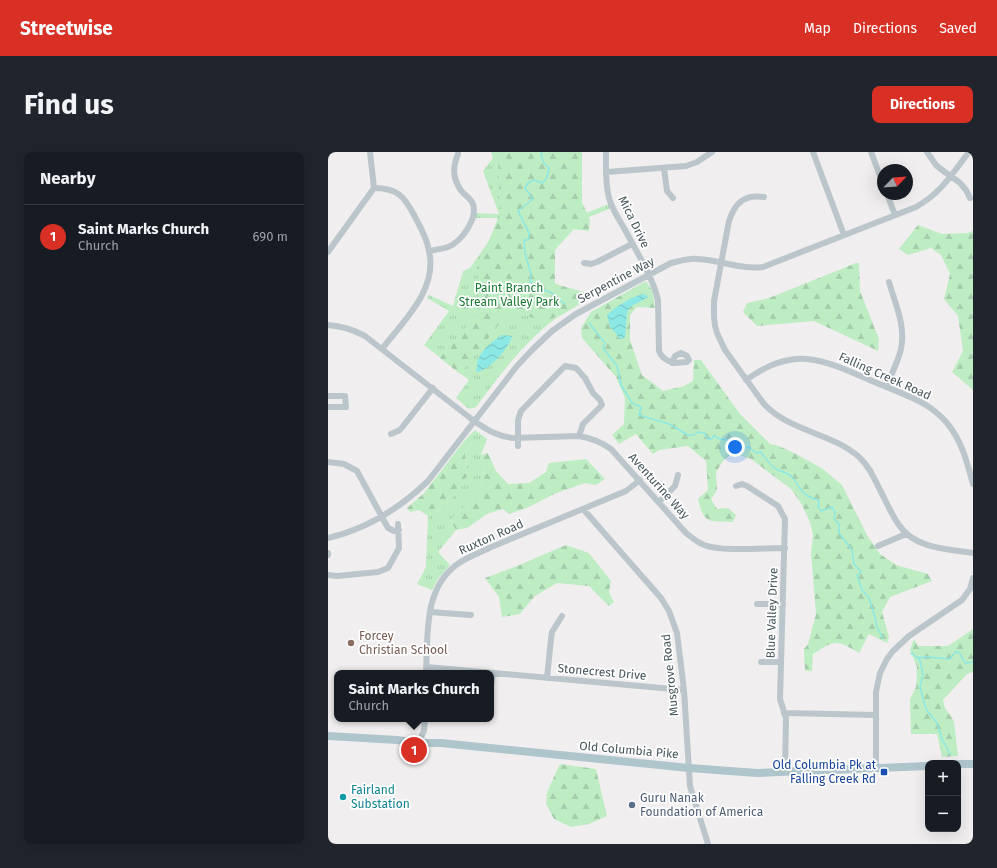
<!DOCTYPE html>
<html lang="en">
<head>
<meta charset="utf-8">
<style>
  :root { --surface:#171b24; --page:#20242c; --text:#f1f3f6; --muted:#9ea1a6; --line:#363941; --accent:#d93025 }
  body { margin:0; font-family:"Fira Sans",sans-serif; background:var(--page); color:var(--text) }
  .controls { position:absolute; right:12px; bottom:12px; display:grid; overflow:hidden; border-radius:8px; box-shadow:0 4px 16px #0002 }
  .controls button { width:36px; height:36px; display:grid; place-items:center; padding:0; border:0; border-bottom:1px solid var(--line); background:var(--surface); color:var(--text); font:20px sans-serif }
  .compass { position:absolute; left:549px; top:12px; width:36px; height:36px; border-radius:50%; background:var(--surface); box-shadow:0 4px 16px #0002; rotate:65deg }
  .you { position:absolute; left:407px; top:295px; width:14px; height:14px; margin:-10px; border:3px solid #fff; border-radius:50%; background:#1a73e8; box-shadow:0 0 0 6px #1a73e833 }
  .badge { display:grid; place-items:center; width:26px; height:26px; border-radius:50%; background:var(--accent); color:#fff; font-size:13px; font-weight:700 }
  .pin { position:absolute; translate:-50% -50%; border:2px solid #fff; box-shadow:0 1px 4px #0006 }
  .popup { position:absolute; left:6px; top:518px; width:160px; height:52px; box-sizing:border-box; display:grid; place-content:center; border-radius:8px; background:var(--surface); filter:drop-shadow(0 1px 3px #0005); font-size:13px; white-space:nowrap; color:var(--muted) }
  .popup b { font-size:15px; color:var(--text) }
  .popup::after { content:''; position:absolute; left:50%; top:100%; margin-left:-8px; border:8px solid transparent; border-top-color:var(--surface) }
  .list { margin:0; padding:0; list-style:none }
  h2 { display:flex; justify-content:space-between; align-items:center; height:52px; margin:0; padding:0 16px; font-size:17px }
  h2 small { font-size:13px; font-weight:400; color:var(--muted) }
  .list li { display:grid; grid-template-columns:26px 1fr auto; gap:12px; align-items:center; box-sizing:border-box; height:64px; padding:0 16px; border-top:1px solid var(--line) }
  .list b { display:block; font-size:15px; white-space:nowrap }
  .list p { margin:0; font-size:13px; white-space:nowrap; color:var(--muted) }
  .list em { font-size:13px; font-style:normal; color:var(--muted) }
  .map { position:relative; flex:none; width:645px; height:692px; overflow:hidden; border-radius:8px }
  header { display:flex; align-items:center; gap:24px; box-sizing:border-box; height:56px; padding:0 20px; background:var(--accent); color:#fff }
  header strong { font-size:19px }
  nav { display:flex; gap:22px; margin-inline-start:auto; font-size:14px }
  .intro { display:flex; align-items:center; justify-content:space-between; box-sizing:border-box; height:96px; padding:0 24px }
  h1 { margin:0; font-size:28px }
  .button { padding:10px 18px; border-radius:8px; background:var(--accent); color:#fff; font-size:14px; font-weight:700 }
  main { display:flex; gap:24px; padding:0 24px }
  aside { flex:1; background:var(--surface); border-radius:8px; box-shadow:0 4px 16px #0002 }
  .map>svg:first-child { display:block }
</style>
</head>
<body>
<header>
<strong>Streetwise</strong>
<nav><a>Map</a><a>Directions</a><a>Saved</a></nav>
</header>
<div class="intro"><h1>Find us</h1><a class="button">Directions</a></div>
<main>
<aside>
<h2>Nearby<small></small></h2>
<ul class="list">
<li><span class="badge">1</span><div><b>Saint Marks Church</b><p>Church</p></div><em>690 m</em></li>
</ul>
</aside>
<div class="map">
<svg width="645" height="692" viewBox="0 0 645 692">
  <defs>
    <pattern id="grass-tufts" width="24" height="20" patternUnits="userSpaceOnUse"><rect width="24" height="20" fill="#beedc4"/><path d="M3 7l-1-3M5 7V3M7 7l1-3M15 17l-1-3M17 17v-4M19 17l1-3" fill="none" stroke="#a5cdab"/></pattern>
    <pattern id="forest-firs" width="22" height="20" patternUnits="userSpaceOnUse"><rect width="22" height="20" fill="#beedc4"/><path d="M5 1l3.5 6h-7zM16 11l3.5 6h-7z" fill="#a5cdab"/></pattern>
    <pattern id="water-waves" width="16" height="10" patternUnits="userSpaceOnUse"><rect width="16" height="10" fill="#8ce8e4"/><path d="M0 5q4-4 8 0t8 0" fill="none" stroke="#74bfbc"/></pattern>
  </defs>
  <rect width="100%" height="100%" fill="#f1eeef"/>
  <path fill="url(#grass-tufts)" d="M163 0H250L253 52 258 61 281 52 283 56 261 65 259 78 245 77 226 97V131L238 136 239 158C199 186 177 216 148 255L141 257 128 246 141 228 96 193 121 159 99 146 101 143 125 154 135 119 142 116 161 89 170 66H148V61L171 62 155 19 165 6Z
    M147 278 159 287 153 303 156 313 155 324 150 340 128 364 122 368 128 378 110 400 122 413 110 427 104 438 89 432 98 415 100 364 117 355 140 323 137 302 145 288H137Z"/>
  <path fill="url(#forest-firs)" d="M169 0H254V50L262 68 261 79 246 77 227 98V132L267 143 232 164 214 169 196 163 179 162 132 222 112 206 148 163 151 141 149 115 172 65 170 3Z
    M590 73 614 82 639 81 645 79V238L624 220 635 199 630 164 616 147 622 122 613 103 603 96 580 103 571 97Z
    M528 111H531L532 139 551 187 550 199 486 169 429 174 415 160 419 151 441 146Z
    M318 129 325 140 327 156 309 155 302 163V188L314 223 335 239 356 234 365 229 366 208H373L412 262 442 292 451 294 468 302 495 317 514 333 539 383 552 402 568 413 600 422 604 429 562 445 554 460 561 485 559 491 541 482 531 501C508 487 507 488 485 502L484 519H477L476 497 480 492 488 462 483 401 485 383 482 370 473 351 463 337 423 307 404 301 395 309 388 320 389 338 383 347 389 357 400 356 408 363 405 370C381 369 376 373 370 347L380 338 378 309 360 294 331 298 325 302 308 282 291 292 284 283 296 272 297 246 288 225 254 186 253 176 263 160Z
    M137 288H145L137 302 140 323 117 355 100 364 91 358 82 360 79 356 96 341Z
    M160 301 168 319 180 332 201 331 218 320 221 311 258 307 277 327 268 333 257 331 226 342 201 355 181 362 175 357 159 362 139 376 128 378 122 368 128 364 150 340 155 324 156 313 153 303Z
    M238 393 261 401 283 429 281 440 286 450 281 454 261 434 229 431 207 444 192 462 174 465 171 445 157 426 189 414Z
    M645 477V520L639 522 615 548 617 556 626 569 630 604 614 605 609 582H583L582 547 588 535 589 515 582 498 586 487 590 494H620Z
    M232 612 268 617 279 664 261 672 243 675 226 667 218 652 219 640Z"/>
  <path fill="url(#water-waves)" d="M314 142 318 143 320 145 302 155 299 161 297 185 295 187 291 186 282 174 279 163C288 154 302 146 314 142Z
    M175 183 184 184C182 195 160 220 148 220 149 216 149 211 150 207 155 197 165 188 175 183Z"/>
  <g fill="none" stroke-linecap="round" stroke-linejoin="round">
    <path stroke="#8ce8e4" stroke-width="1.5" d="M214 0 213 3 216 11 221 16 219 26 214 31 206 28 200 31 197 36 205 47 190 59 201 81 200 88H196L197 101 203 122 202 129 206 134 224 141 237 152
      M261 171 277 191 275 196 289 214 293 233 304 251 313 255 311 263 341 272 360 283H366L370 280 376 281 380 287H384L386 283 389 286 403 289 417 296 421 295 428 301 433 300C437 306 443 315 450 318 455 320 460 321 464 325 469 330 472 340 480 344 484 346 487 347 491 349L490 355 493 359 504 355 507 360 506 367 511 372V381L524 398 526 412 533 420 529 423 534 438 541 446 548 469V473L555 486
      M583 502 584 501 589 506 599 505 622 507 627 500H631L637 511 645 510
      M591 505 595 522 592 535 597 554 600 560 609 571 614 587 622 602"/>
    <path stroke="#bac6cb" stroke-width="6" d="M42 0 46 36
      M278 0C278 15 277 31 281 46 284 57 290 66 296 76 308 99 324 123 330 148L331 199C333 206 339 209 346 211L359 210 361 208 359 204 353 201 347 204 344 211
      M485 0 516 83
      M543 0 555 32
      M599 0C602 4 605 9 608 13 622 26 634 27 642 46
      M336 16 339 39 345 46
      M279 20 358 14 369 10 384 0
      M46 36C69 36 76 44 86 63 92 74 99 86 101 99 110 138 75 169 54 197
      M559 42 567 63
      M436 45C416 42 407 51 401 69L386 149V165L387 174 389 181 397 198 436 252C461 279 504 281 531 305 541 314 546 326 552 338 558 349 563 362 571 373 587 397 619 397 645 401
      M101 99C107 98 114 97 120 95 133 90 152 65 144 50 141 45 135 42 132 37 124 24 125 14 130 2
      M0 100 46 36
      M256 111 263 112 269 110 304 92
      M0 173C14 174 24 177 37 184L146 269C160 278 168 284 185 286L251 284C263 286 273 290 283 297L358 381C364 386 369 390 376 393 394 400 436 396 457 396
      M418 228C434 217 448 209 468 207 495 205 524 221 549 231 565 238 583 244 598 253 606 258 613 264 619 271 634 289 639 310 645 332
      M558 235C563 223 570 210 573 197 578 174 567 151 561 130
      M0 244H17L18 255H0
      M63 282 72 278 105 236
      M190 294V268L193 259 237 214 248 216 257 226 265 241 272 248 274 253 255 272 251 284
      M0 310 16 312 29 319 60 376 66 379 71 378
      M408 334 414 332 419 334 450 354 457 367 452 547 458 566 457 620
      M331 350 347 334 350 323
      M256 358 333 446 341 459 349 481 356 538 362 634 380 692
      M0 386C39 377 72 356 100 329L189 214 205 197 224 179 248 162 343 111C352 109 361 106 370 107 392 108 413 118 435 115L588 55C614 40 623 23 641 0
      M550 394 578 382
      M0 401V403
      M0 423 9 424 50 420 60 416 71 396 70 372
      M429 452H455
      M102 460 143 463
      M433 510H453
      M99 515 356 538
      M98 521C100 483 95 435 131 411 140 405 151 401 161 396L298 339 312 328
      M219 526 223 487 224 480 234 464
      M163 535 165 521
      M456 561 548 563
      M90 591 96 579 97 567
      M548 615V540L552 521 559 507 565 499 581 484 634 448 642 437 645 426"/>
    <path stroke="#afc5cc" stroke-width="8" d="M0 584 69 588 90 591H113L361 616 429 621 600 614
      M630 612H645"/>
  </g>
  <circle fill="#8d6e63" stroke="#fff" stroke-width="1.5" cx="23" cy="491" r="4"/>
  <rect fill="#1a4fb4" stroke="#fff" stroke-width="1.5" x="552" y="616" width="8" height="8" rx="2"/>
  <circle fill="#0f9aa8" stroke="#fff" stroke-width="1.5" cx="15" cy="645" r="4"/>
  <circle fill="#5c6f8a" stroke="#fff" stroke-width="1.5" cx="304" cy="653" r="4"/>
  <g text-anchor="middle" stroke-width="3.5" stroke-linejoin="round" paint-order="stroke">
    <g font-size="12" fill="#47565b" stroke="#fff">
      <text transform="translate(306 70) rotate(64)" y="4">Mica Drive</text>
      <text transform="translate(288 128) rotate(-28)" y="4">Serpentine Way</text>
      <text transform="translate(557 224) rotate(24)" y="4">Falling Creek Road</text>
      <text transform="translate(331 334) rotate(48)" y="4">Aventurine Way</text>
      <text transform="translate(163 385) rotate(-24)" y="4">Ruxton Road</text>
      <text transform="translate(444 461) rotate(-88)" y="4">Blue Valley Drive</text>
      <text transform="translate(274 520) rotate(5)" y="4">Stonecrest Drive</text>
      <text transform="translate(342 523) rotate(-96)" y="4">Musgrove Road</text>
      <text transform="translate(301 598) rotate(5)" y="4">Old Columbia Pike</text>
    </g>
    <g font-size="12" fill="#1a7a31" stroke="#fff">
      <text x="181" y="140">Paint Branch<tspan x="181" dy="14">Stream Valley Park</tspan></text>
    </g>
    <g font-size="12" fill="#785e54" stroke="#fff" text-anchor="start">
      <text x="31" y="488">Forcey<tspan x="31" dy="14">Christian School</tspan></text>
    </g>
    <g font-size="12" fill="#164399" stroke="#fff" text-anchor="end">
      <text x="548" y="617">Old Columbia Pk at<tspan x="548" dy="14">Falling Creek Rd</tspan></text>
    </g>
    <g font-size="12" fill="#0d838f" stroke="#fff" text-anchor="start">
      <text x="23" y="642">Fairland<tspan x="23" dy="14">Substation</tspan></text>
    </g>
    <g font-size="12" fill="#4e5e75" stroke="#fff" text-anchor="start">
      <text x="312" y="650">Guru Nanak<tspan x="312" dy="14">Foundation of America</tspan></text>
    </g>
  </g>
</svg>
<div class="controls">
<button>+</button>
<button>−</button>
</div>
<svg class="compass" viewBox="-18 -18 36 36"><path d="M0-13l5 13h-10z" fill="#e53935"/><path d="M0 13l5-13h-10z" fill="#9ea1a6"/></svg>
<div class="you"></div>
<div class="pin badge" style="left:86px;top:598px">1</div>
<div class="popup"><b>Saint Marks Church</b>Church</div>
</div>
</main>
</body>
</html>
